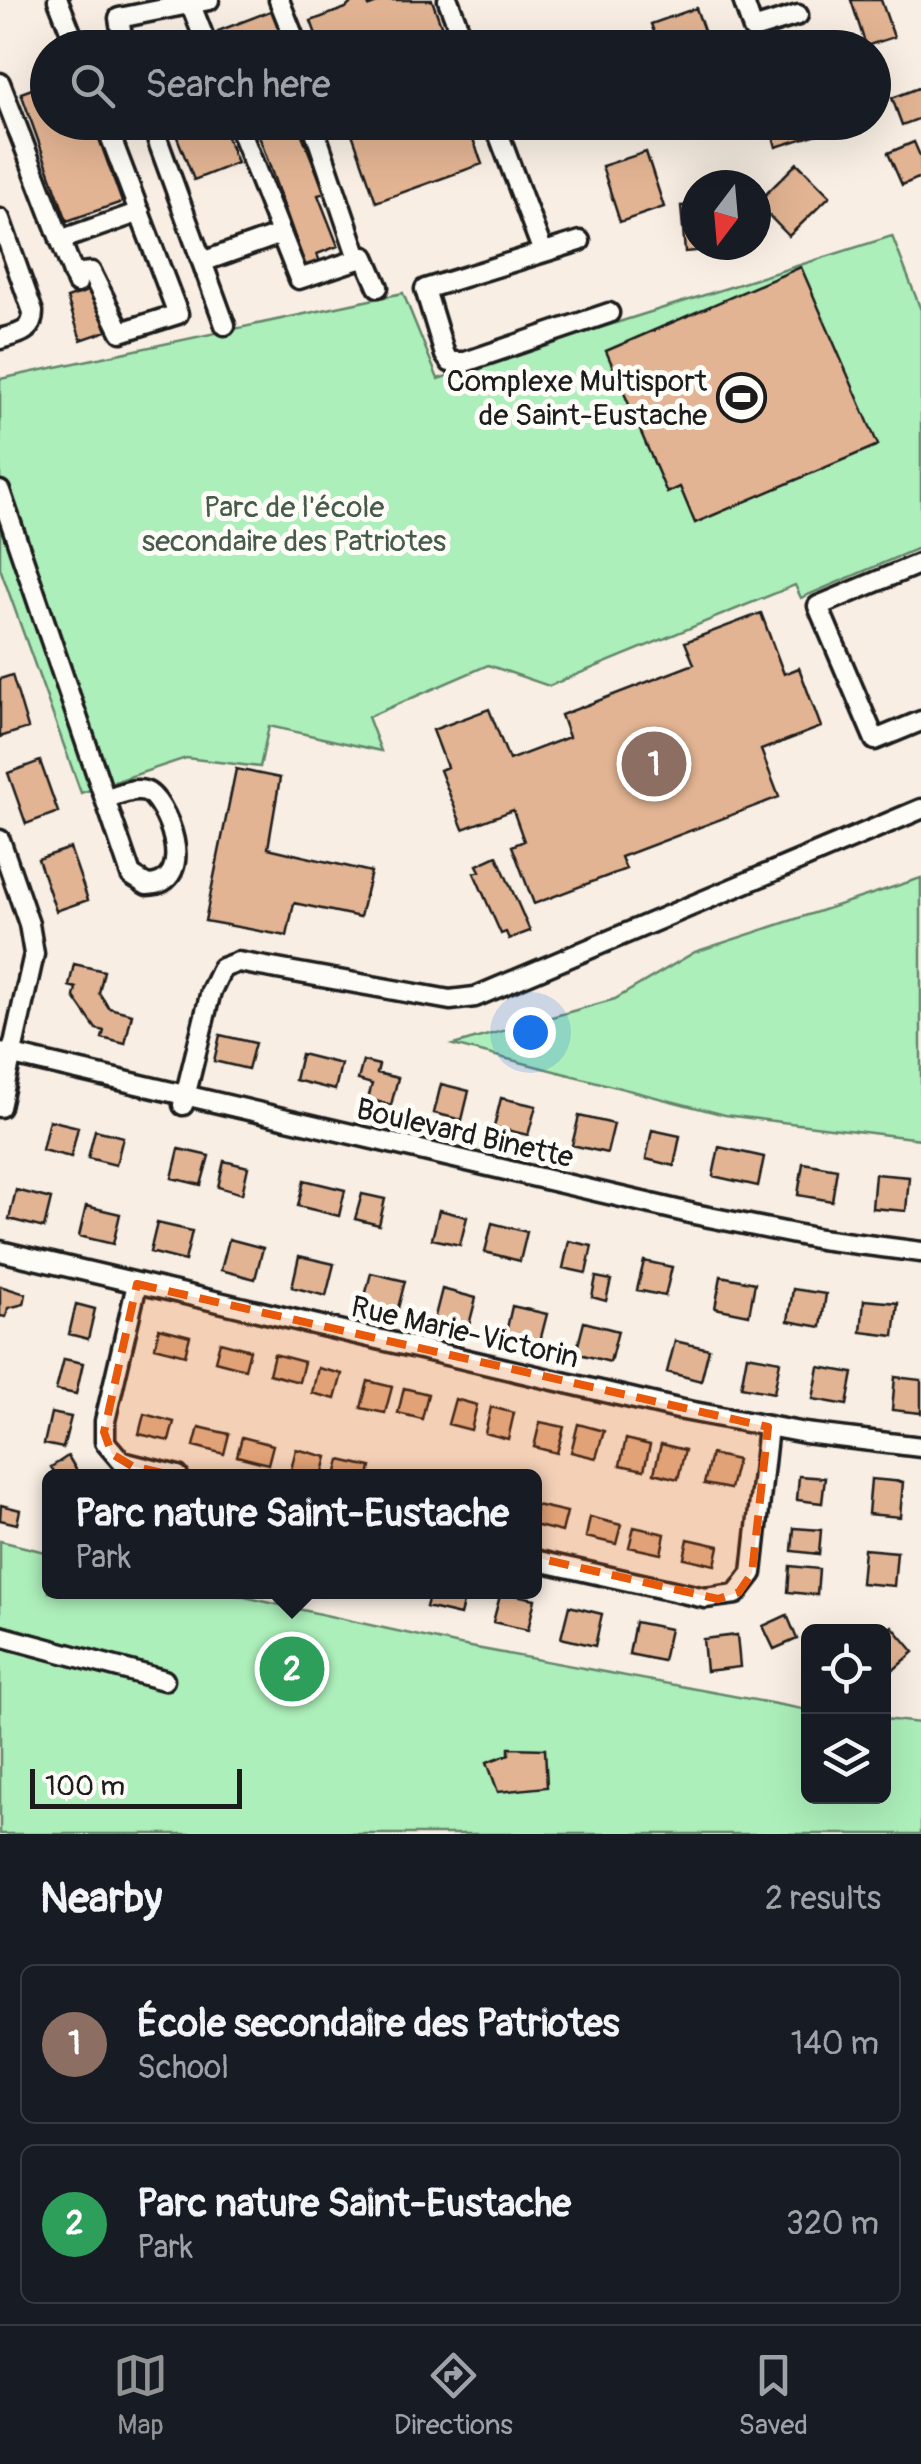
<!DOCTYPE html>
<html lang="en">
<head>
<meta charset="utf-8">
<style>
  :root { --surface:#171b24; --page:#20242c; --text:#f1f3f6; --muted:#9ea1a6; --line:#363941; --accent:#919294 }
  body { margin:0; font-family:Pangolin,sans-serif; background:var(--page); color:var(--text) }
  .controls { position:absolute; right:30px; bottom:30px; display:grid; overflow:hidden; border-radius:15px; box-shadow:0 10px 40px #0002 }
  .controls button { width:90px; height:90px; display:grid; place-items:center; padding:0; border:0; border-bottom:2px solid var(--line); background:var(--surface); color:var(--text); font:50px sans-serif }
  .compass { position:absolute; left:681px; top:170px; width:90px; height:90px; border-radius:50%; background:var(--surface); box-shadow:0 10px 40px #0002; rotate:196deg }
  .scale { position:absolute; left:30px; bottom:25px; width:212px; box-sizing:border-box; padding-left:10px; border:5px solid #1c1c1c; border-top:0; font-size:28px; line-height:35px; white-space:nowrap; color:#1c1c1c; -webkit-text-stroke:8px #fdfcf7; paint-order:stroke }
  .you { position:absolute; left:530px; top:1032px; width:35px; height:35px; margin:-25px; border:8px solid #fff; border-radius:50%; background:#1a73e8; box-shadow:0 0 0 15px #1a73e833 }
  .badge { display:grid; place-items:center; width:65px; height:65px; border-radius:50%; background:var(--accent); color:#fff; font-size:32px; font-weight:700 }
  .pin { position:absolute; translate:-50% -50%; border:5px solid #fff; box-shadow:0 2px 10px #0006 }
  .popup { position:absolute; left:42px; top:1469px; width:500px; height:130px; box-sizing:border-box; display:grid; place-content:center; border-radius:15px; background:var(--surface); filter:drop-shadow(0 2px 8px #0005); font-size:32px; white-space:nowrap; color:var(--muted) }
  .popup b { font-size:38px; color:var(--text) }
  .popup::after { content:''; position:absolute; left:50%; top:100%; margin-left:-20px; border:20px solid transparent; border-top-color:var(--surface) }
  .list { margin:0; padding:0; list-style:none }
  h2 { display:flex; justify-content:space-between; align-items:center; height:130px; margin:0; padding:0 40px; font-size:42px }
  h2 small { font-size:32px; font-weight:400; color:var(--muted) }
  .list li { display:grid; grid-template-columns:65px 1fr auto; gap:30px; align-items:center; box-sizing:border-box; height:160px; margin:0 20px 20px; padding:0 20px; border:2px solid var(--line); border-radius:15px }
  .list b { display:block; font-size:38px; white-space:nowrap }
  .list p { margin:0; font-size:32px; white-space:nowrap; color:var(--muted) }
  .list em { font-size:32px; font-style:normal; color:var(--muted) }
  .icon { flex:none; width:55px; height:55px; fill:none; stroke:currentColor; stroke-width:2; stroke-linecap:round; stroke-linejoin:round }
  .map { position:relative; flex:none; width:921px; height:1834px; overflow:hidden }
  .search { position:absolute; background:var(--surface); box-shadow:0 10px 40px #0002; left:30px; right:30px; top:30px; height:110px; display:flex; align-items:center; gap:25px; box-sizing:border-box; padding:0 35px; border-radius:55px; color:var(--muted); font-size:38px }
  .sheet { height:490px; background:var(--surface) }
  nav { display:flex; justify-content:space-around; align-items:center; box-sizing:border-box; height:140px; border-top:2px solid var(--line); background:var(--surface); font-size:28px; color:var(--muted) }
  nav a { display:grid; justify-items:center; gap:5px }
  nav .on { color:var(--accent) }
  .map>svg:first-child { display:block }
</style>
</head>
<body>
<div class="map">
<svg width="921" height="1834" viewBox="0 0 921 1834">
  <rect width="100%" height="100%" fill="#f8eee3"/>
  <filter id="ink" filterUnits="userSpaceOnUse"><feTurbulence type="fractalNoise" baseFrequency=".01" numOctaves="2"/><feDisplacementMap in="SourceGraphic" scale="20" xChannelSelector="R" yChannelSelector="G"/><feConvolveMatrix kernelMatrix="1 2 1 2 8 2 1 2 1" color-interpolation-filters="sRGB"/></filter>
  <g filter="url(#ink)">
    <path fill="#acefba" stroke="#64866b" stroke-width="2.5" d="M892 236 921 310V547L801 598 795 585 549 686 488 665 368 717 381 751 269 726 260 767 186 758 81 793 0 568V379L403 293 438 379Z
      M921 878V1139L725 1115 453 1045 615 999 695 952Z
      M0 1541 49 1553V1592H222L460 1645 808 1710V1796H884V1719L921 1723V1834H0Z"/>
    <path fill="#e2b493" stroke="#1c1c1c" stroke-width="2.5" d="M354 0H367L369 6 385 0H432L445 36 437 39 440 48H321L311 21 346 8Z
      M851 0H881L894 37 866 46Z
      M696 8 710 48H660L651 24Z
      M273 10 287 48H224L218 31Z
      M48 83V122H93L122 202 67 221 21 93Z
      M921 87V118L902 125 892 98Z
      M171 122H221L237 163 194 180Z
      M254 122H297L325 193 318 195 338 246 317 254 320 262 306 268Z
      M348 122H467L482 164 376 202Z
      M769 122H818L821 133 776 147Z
      M914 142 921 158V177L902 185 888 153Z
      M646 152 664 207 620 222 602 166Z
      M797 163 830 196 789 236 757 203Z
      M696 205V245L742 247 685 252 681 206Z
      M801 267 878 445 695 523 680 487 667 493 606 351Z
      M93 289 107 331 81 340 67 298Z
      M761 613 784 674 799 668 821 727 761 750 779 797 621 857 626 869 534 904 512 846 524 841 513 810 463 829 440 770 447 767 433 730 489 709 509 760 569 737 561 715 694 664 685 642Z
      M12 675 28 728 0 737V679Z
      M40 761 58 812 26 824 8 773Z
      M236 769 280 778 268 848 371 872 360 917 294 903 287 936 205 921Z
      M70 848 88 900 56 911 38 859Z
      M497 856 530 931 509 939 506 932 501 934 474 873 480 871 477 865Z
      M74 964 104 971 99 993 109 1008 132 1014 125 1044 102 1038 104 1031 96 1029 74 997 76 988 69 986Z
      M220 1035 255 1043 248 1069 214 1061Z
      M301 1054 341 1064 335 1090 295 1080Z
      M363 1061 379 1065 377 1073 398 1078 391 1105 368 1099 372 1084 358 1080Z
      M441 1084 469 1091 462 1120 434 1113Z
      M501 1098 536 1106 528 1135 494 1127Z
      M579 1116 614 1124 607 1153 572 1145Z
      M49 1120 78 1127 71 1157 42 1150Z
      M95 1130 123 1137 116 1165 88 1158Z
      M652 1130 680 1136 674 1166 646 1159Z
      M719 1147 764 1157 758 1186 713 1176Z
      M179 1149 209 1156 201 1185 172 1178Z
      M224 1161 248 1167 242 1194 218 1187Z
      M803 1163 837 1169 832 1201 798 1195Z
      M875 1174 909 1177 906 1211 872 1208Z
      M304 1180 345 1190 339 1216 298 1206Z
      M16 1190 51 1199 44 1228 9 1219Z
      M362 1194 385 1199 379 1225 355 1219Z
      M86 1206 120 1214 113 1244 79 1236Z
      M439 1210 467 1217 460 1245 432 1239Z
      M157 1223 192 1231 185 1261 150 1252Z
      M492 1223 527 1232 520 1261 485 1252Z
      M229 1239 263 1248 255 1279 221 1270Z
      M569 1241 592 1246 586 1273 563 1268Z
      M299 1256 334 1264 326 1296 292 1287Z
      M644 1261 672 1267 665 1296 637 1290Z
      M371 1273 405 1281 397 1312 363 1304Z
      M721 1276 755 1283 749 1315 715 1308Z
      M596 1277 611 1280 606 1301 592 1297Z
      M0 1286 26 1294 24 1304 8 1308 6 1317 0 1316Z
      M442 1289 476 1298 468 1329 434 1320Z
      M793 1289 826 1294 821 1327 788 1321Z
      M864 1300 898 1303 894 1336 861 1332Z
      M76 1304 95 1309 88 1339 69 1334Z
      M512 1306 547 1314 539 1345 505 1337Z
      M584 1322 618 1331 610 1362 576 1353Z
      M159 1328 190 1336 185 1355 155 1347Z
      M675 1341 709 1349 701 1381 667 1372Z
      M220 1342 250 1350 245 1369 215 1361Z
      M274 1354 304 1362 299 1382 269 1374Z
      M747 1355 780 1361 774 1393 741 1387Z
      M64 1359 83 1363 76 1394 56 1390Z
      M819 1367 853 1373 847 1405 813 1399Z
      M318 1368 342 1374 335 1399 312 1393Z
      M895 1377 921 1380V1413L892 1410Z
      M368 1381 392 1387 385 1413 361 1408Z
      M404 1388 428 1394 422 1419 398 1413Z
      M455 1399 477 1405 471 1430 448 1424Z
      M491 1407 514 1413 508 1439 485 1433Z
      M51 1413 71 1417 63 1448 44 1444Z
      M144 1414 174 1422 169 1441 139 1434Z
      M540 1422 564 1427 557 1453 534 1447Z
      M578 1424 604 1431 596 1458 571 1452Z
      M199 1427 229 1434 224 1454 194 1446Z
      M242 1437 273 1445 268 1464 237 1456Z
      M626 1439 650 1445 644 1470 620 1465Z
      M661 1444 685 1450 678 1479 654 1473Z
      M296 1449 327 1457 322 1476 291 1470Z
      M711 1454 737 1460 730 1489 704 1484Z
      M68 1456 80 1476H57L51 1467Z
      M340 1460 371 1467 369 1476H336Z
      M799 1476 825 1478 822 1503 797 1500Z
      M871 1479 903 1482 900 1517 868 1514Z
      M1 1505 20 1510 17 1524 0 1520Z
      M536 1505 567 1512 562 1532 534 1525Z
      M590 1517 621 1525 616 1544 586 1537Z
      M634 1527 665 1534 661 1554 629 1547Z
      M794 1528 821 1530 819 1554 792 1551Z
      M688 1539 719 1546 715 1565 684 1558Z
      M864 1549 897 1552 894 1586 861 1583Z
      M790 1566 819 1569 817 1595 788 1592Z
      M430 1592H466L460 1615 426 1607Z
      M501 1592 535 1599 528 1630 493 1622Z
      M569 1606 602 1614 595 1646 561 1638Z
      M787 1615 797 1639 774 1649 763 1626Z
      M635 1622 670 1629 663 1661 629 1654Z
      M892 1626 914 1652 890 1673 884 1666V1633Z
      M737 1635 740 1667 706 1671 703 1639Z
      M509 1748 545 1749 547 1787 498 1792 487 1762 509 1754Z"/>
    <g fill="none" stroke-linecap="round" stroke-linejoin="round">
      <defs>
        <path id="minor" d="M58 0 77 48
          M189 0 208 48
          M279 0 298 48
          M448 0 466 48
          M743 0 753 29 798 15
          M124 48 119 18 209 0
          M0 83 77 283
          M151 122 225 325
          M237 122 299 279 365 257 378 287
          M312 122 358 258
          M494 122 543 252
          M0 219 33 312C33 333 17 334 0 339
          M60 240 140 212
          M580 241 425 289 445 355 450 362H465L609 313
          M202 262 281 234
          M73 274 91 272 121 332 178 314 105 122
          M0 491 131 875 147 885C201 884 165 797 145 791 133 787 117 795 105 799
          M921 563 818 606 875 740 921 721
          M0 840 29 924 34 954 0 1107
          M0 1052 694 1214 820 1239 921 1252
          M183 1105 211 991 222 968 238 962 450 1000 475 997 921 809
          M0 1251 678 1409 805 1433 921 1447
          M137 1284 105 1421V1442L122 1462 178 1476
          M534 1560 705 1598 736 1594 752 1573 768 1427
          M0 1636 164 1680"/>
      </defs>
      <use href="#minor" stroke="#1c1c1c" stroke-width="25"/>
      <use href="#minor" stroke="#fdfcf7" stroke-width="18"/>
    </g>
  </g>
  <path fill="#e8590c" fill-opacity="0.2" stroke="#e8590c" stroke-width="8" stroke-dasharray="20 12" stroke-linejoin="round" d="M137 1284 768 1427 752 1573 739 1592 718 1599 132 1466 112 1454 104 1432Z"/>
  <defs>
    <symbol id="stadium-ring" viewBox="-11 -11 22 22"><circle r="9.5" fill="#fdfcf7" stroke="#1c1c1c" stroke-width="1.5"/><path d="M0-5a6.5 5 0 1 0 0 10a6.5 5 0 1 0 0-10ZM-3.5-1.8h7v3.6h-7Z" fill="#1c1c1c"/></symbol>
  </defs>
  <g fill-rule="evenodd">
    <use href="#stadium-ring" x="714" y="370" width="55" height="55"/>
  </g>
  <g text-anchor="middle" stroke-width="10" stroke-linejoin="round" paint-order="stroke">
    <g font-size="30" fill="#1c1c1c" stroke="#fdfcf7" text-anchor="end">
      <text x="707" y="391">Complexe Multisport<tspan x="707" dy="34">de Saint-Eustache</tspan></text>
    </g>
    <g font-size="30" fill="#475b4b" stroke="#fdfcf7">
      <text x="294" y="517">Parc de l'école<tspan x="294" dy="34">secondaire des Patriotes</tspan></text>
    </g>
    <g font-size="30" fill="#1c1c1c" stroke="#fdfcf7">
      <text transform="translate(465 1133) rotate(13)" y="10">Boulevard Binette</text>
      <text transform="translate(465 1332) rotate(13)" y="10">Rue Marie-Victorin</text>
    </g>
  </g>
</svg>
<div class="controls">
<button><svg class="icon" aria-label="locate" viewBox="0 0 24 24"><circle cx="12" cy="12" r="6"/><path d="M12 2v4M12 18v4M2 12h4M18 12h4"/></svg></button>
<button><svg class="icon" aria-label="layers" viewBox="0 0 24 24"><path d="M12 4l9 5-9 5-9-5zM3 14l9 5 9-5"/></svg></button>
</div>
<svg class="compass" viewBox="-18 -18 36 36"><path d="M0-13l5 13h-10z" fill="#e53935"/><path d="M0 13l5-13h-10z" fill="#9ea1a6"/></svg>
<div class="scale">100 m</div>
<div class="you"></div>
<div class="pin badge" style="left:654px;top:764px;background:#8d6e63">1</div>
<div class="pin badge" style="left:292px;top:1669px;background:#2e9e5b">2</div>
<div class="popup"><b>Parc nature Saint-Eustache</b>Park</div>
<div class="search"><svg class="icon" aria-label="search" viewBox="0 0 24 24"><circle cx="10" cy="10" r="6"/><path d="M15 15l6 6"/></svg>Search here</div>
</div>
<section class="sheet">
<h2>Nearby<small>2 results</small></h2>
<ul class="list">
<li><span class="badge" style="background:#8d6e63">1</span><div><b>École secondaire des Patriotes</b><p>School</p></div><em>140 m</em></li>
<li><span class="badge" style="background:#2e9e5b">2</span><div><b>Parc nature Saint-Eustache</b><p>Park</p></div><em>320 m</em></li>
</ul>
</section>
<nav>
<a class="on"><svg class="icon" aria-label="map" viewBox="0 0 24 24"><path d="M3 6l6-2 6 2 6-2v14l-6 2-6-2-6 2zM9 4v14M15 6v14"/></svg>Map</a>
<a><svg class="icon" aria-label="directions" viewBox="0 0 24 24"><path d="M12 3l9 9-9 9-9-9zM9 14v-3h6M13 9l2 2-2 2"/></svg>Directions</a>
<a><svg class="icon" aria-label="saved" viewBox="0 0 24 24"><path d="M7 4h10v16l-5-4-5 4z"/></svg>Saved</a>
</nav>
</body>
</html>
